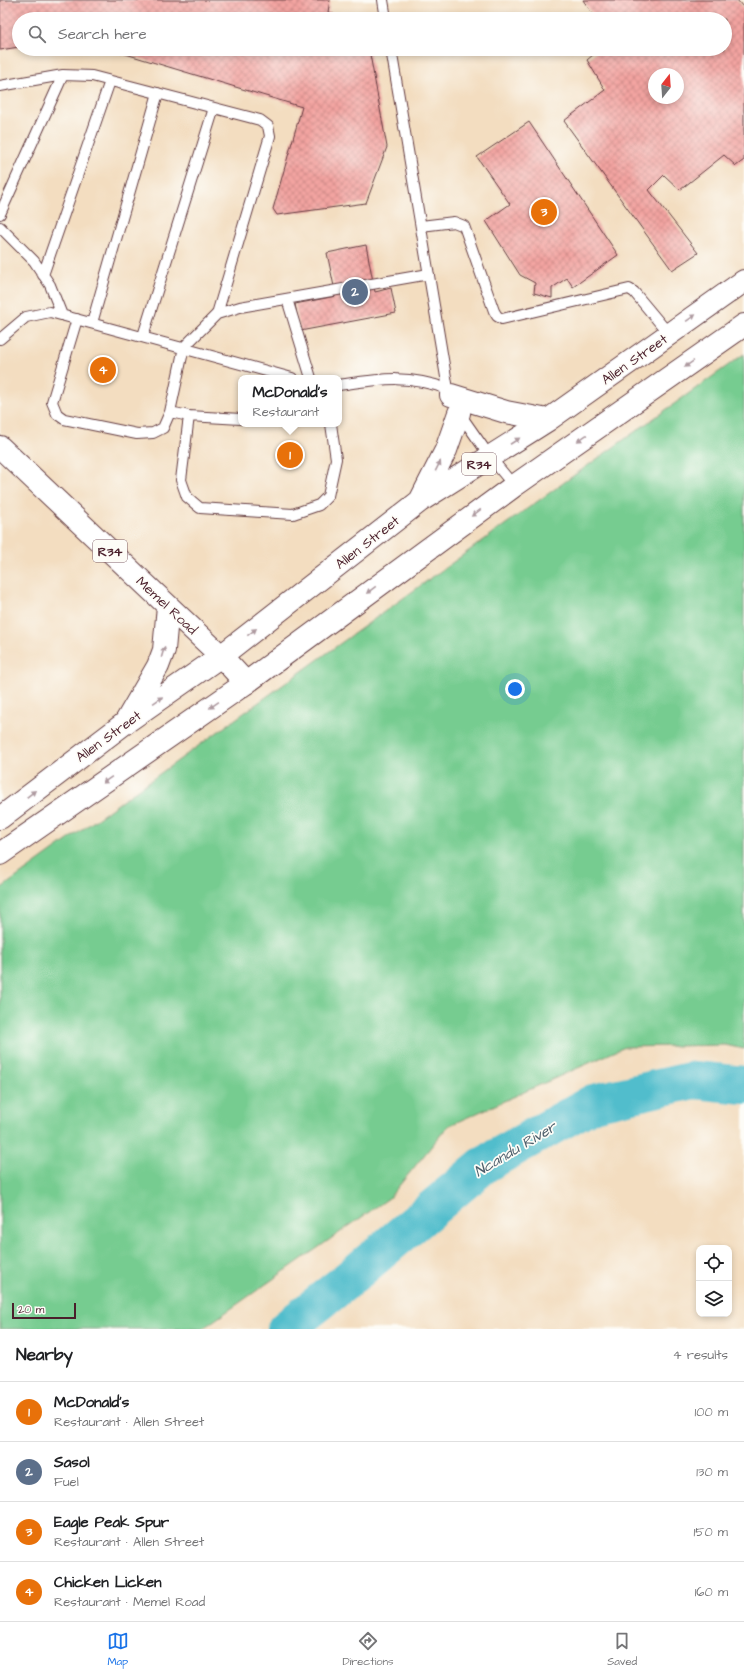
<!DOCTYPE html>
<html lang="en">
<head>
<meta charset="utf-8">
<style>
  :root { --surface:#fff; --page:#f2f2f2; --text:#202124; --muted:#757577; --line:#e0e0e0; --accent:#1a73e8 }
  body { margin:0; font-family:"Architects Daughter",sans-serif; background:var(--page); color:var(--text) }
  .controls { position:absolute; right:12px; bottom:12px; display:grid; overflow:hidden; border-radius:8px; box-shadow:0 2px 6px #0003 }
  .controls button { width:36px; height:36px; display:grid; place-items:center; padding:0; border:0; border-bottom:1px solid var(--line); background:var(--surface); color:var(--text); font:20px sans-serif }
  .compass { position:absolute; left:648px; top:68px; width:36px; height:36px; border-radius:50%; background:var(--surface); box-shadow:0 2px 6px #0003; rotate:17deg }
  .scale { position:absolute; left:12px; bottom:10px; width:64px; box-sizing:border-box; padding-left:4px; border:2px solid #4a1f2b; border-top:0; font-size:11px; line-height:14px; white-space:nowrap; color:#4a1f2b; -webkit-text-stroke:3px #fdfcf7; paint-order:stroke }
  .you { position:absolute; left:515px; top:689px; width:14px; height:14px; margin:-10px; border:3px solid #fff; border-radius:50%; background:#1a73e8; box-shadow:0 0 0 6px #1a73e833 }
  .badge { display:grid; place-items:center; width:26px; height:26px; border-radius:50%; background:var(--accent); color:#fff; font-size:13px; font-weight:700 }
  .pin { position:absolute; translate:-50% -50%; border:2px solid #fff; box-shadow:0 1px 4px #0006 }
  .popup { position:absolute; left:238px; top:375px; width:104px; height:52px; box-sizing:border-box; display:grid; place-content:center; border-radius:8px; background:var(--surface); filter:drop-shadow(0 1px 3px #0005); font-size:13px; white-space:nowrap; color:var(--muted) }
  .popup b { font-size:15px; color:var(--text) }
  .popup::after { content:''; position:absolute; left:50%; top:100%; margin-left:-8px; border:8px solid transparent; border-top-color:var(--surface) }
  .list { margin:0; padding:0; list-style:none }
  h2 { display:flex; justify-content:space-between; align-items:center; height:52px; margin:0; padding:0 16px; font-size:17px }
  h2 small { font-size:13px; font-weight:400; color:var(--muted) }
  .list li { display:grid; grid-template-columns:26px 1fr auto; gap:12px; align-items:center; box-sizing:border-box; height:60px; padding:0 16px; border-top:1px solid var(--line) }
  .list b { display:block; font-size:15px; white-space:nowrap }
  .list p { margin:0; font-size:13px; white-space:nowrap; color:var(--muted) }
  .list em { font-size:13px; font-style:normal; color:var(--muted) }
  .icon { flex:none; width:22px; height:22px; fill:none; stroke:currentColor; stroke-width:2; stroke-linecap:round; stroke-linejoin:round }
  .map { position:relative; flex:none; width:744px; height:1329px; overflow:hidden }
  .search { position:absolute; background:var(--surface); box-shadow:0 2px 6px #0003; left:12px; right:12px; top:12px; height:44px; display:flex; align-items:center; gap:10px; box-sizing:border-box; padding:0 14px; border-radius:22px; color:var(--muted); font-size:15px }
  .sheet { height:292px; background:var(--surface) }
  nav { display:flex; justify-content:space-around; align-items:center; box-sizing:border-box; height:56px; border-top:1px solid var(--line); background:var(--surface); font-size:11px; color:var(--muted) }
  nav a { display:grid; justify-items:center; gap:2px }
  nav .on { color:var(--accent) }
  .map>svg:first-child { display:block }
</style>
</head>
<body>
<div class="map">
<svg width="744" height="1329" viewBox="0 0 744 1329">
  <defs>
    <pattern id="building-cross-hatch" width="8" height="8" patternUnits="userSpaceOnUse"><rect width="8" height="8" fill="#f3a4a1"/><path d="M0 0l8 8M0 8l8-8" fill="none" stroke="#c78583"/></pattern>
  </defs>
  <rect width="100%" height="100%" fill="#fdfcf7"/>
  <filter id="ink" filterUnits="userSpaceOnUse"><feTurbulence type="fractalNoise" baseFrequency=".025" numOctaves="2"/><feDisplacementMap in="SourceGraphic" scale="8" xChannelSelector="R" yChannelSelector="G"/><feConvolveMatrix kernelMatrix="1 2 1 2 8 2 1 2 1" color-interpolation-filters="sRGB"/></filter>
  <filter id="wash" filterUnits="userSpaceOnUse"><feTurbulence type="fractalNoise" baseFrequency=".012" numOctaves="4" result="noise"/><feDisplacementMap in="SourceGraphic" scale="16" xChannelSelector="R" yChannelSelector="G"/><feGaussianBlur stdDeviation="0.9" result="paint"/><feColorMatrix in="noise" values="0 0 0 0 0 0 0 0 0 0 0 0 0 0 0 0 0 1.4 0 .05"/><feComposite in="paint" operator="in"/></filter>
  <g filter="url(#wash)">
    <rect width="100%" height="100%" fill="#f3ddc0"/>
    <path fill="#76cc90" stroke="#60765e" d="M744 354V1049L725 1045 625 1047 448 1126 389 1198 202 1329H0V889L517 516Z"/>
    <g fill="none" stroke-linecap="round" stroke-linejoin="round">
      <path stroke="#51bdcc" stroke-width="38" d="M286 1329 345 1282 485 1164 593 1103 694 1080 744 1085"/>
    </g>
    <g id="blocks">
      <path fill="url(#building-cross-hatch)" fill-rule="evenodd" d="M0 0H330L328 12 345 19H19V47L0 50Z
        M583 0H737L744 8V160L736 166 724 155 680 190 664 175 649 190 698 253 672 270 564 121 605 90 587 60 600 49H725V19H596ZM654 74H678V98H654Z
        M109 49H369L387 147 366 203 277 215 273 209 302 107Z
        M529 122 618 255 573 287 567 278 552 288V298L534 293 535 283 520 275 486 221 510 204 477 157Z
        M366 245 375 292 391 288 396 313 300 331 295 304 336 296 327 253Z"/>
    </g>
  </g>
  <g filter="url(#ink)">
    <use href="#blocks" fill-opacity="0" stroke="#633c41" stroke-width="1"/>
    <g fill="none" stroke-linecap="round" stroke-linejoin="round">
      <defs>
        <path id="lane" d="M383 0 386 19
          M391 49 448 389
          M0 86 63 75 92 76 260 120 268 126 270 136 217 314
          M0 214 63 75
          M421 226 454 222 464 226 494 311 497 316 502 319 629 289 634 292 669 334
          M0 227 34 261 50 285 62 315
          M43 275 110 81
          M287 299 311 378
          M77 319 52 402 57 414 64 419 137 434 153 433 163 428 170 412 184 347 217 314 240 307 429 274
          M92 323 158 93
          M143 336 214 108
          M0 339 26 317 50 312 292 378
          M339 385C381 379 407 374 448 389L450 394
          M170 412 189 416
          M460 414 490 457 514 486
          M241 419 189 416 181 480 187 497 200 508 293 514 319 505 328 496 336 459 331 424"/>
        <path id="secondary" d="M0 818 125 723 221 656
          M0 854 246 683"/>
        <path id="primary" d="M451 395 506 412 548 420
          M0 447 221 656 246 683 514 486 744 325
          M420 501 446 450 459 413
          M221 656 420 501 548 420 744 281
          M125 723 158 666 164 650 168 606"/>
      </defs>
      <use href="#lane" stroke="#633c41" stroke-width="12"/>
      <use href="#secondary" stroke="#633c41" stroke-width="24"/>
      <use href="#primary" stroke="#633c41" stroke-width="24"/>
      <use href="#lane" stroke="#fff" stroke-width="10"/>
      <use href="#secondary" stroke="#fff" stroke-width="22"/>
      <use href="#primary" stroke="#fff" stroke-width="22"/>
    </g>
    <defs><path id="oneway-solid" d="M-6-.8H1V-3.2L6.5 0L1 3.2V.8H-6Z"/></defs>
    <g fill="#ae9aa0">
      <use href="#oneway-solid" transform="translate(691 318) rotate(-35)"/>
      <use href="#oneway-solid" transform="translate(689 364) rotate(145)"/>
      <use href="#oneway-solid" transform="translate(582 438) rotate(145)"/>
      <use href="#oneway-solid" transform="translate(515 441) rotate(-33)"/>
      <use href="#oneway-solid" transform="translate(438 466) rotate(-63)"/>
      <use href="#oneway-solid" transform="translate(476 513) rotate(144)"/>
      <use href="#oneway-solid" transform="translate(371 590) rotate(143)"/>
      <use href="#oneway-solid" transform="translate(252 632) rotate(-38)"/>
      <use href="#oneway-solid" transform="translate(163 652) rotate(-74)"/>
      <use href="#oneway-solid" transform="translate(158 700) rotate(-35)"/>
      <use href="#oneway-solid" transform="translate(214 705) rotate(145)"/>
      <use href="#oneway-solid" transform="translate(107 780) rotate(145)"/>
      <use href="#oneway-solid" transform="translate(31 794) rotate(-38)"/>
    </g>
  </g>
  <g text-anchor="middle" stroke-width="3.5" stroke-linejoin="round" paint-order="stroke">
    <g fill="#fdfcf7" stroke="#806168" stroke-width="1">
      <rect x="462" y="453" width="34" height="22" rx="3"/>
      <rect x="93" y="540" width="34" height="22" rx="3"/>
    </g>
    <g font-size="13" font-weight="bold" fill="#4a1f2b">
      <text x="479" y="469">R34</text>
      <text x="110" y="556">R34</text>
    </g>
    <g font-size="14" fill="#4a1f2b" stroke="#fdfcf7">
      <text transform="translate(634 359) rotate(-35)" y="5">Allen Street</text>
      <text transform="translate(367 542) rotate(-38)" y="5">Allen Street</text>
      <text transform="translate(167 605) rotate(43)" y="5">Memel Road</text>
      <text transform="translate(108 736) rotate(-36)" y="5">Allen Street</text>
    </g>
    <g font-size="15" font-style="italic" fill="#4d5e6b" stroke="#fdfcf7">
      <text transform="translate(515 1149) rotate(-31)" y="5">Ncandu River</text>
    </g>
  </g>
</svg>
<div class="controls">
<button><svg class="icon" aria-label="locate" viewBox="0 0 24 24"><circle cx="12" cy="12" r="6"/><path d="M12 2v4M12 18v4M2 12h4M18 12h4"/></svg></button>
<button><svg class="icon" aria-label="layers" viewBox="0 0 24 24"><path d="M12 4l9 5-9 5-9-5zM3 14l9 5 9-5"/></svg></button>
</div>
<svg class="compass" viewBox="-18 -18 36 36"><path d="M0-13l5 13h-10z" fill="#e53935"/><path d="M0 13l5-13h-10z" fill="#757577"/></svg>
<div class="scale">20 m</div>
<div class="you"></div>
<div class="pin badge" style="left:290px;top:455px;background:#e8710a">1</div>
<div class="popup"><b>McDonald's</b>Restaurant</div>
<div class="pin badge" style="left:355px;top:292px;background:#5c6f8a">2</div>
<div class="pin badge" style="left:544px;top:212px;background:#e8710a">3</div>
<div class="pin badge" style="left:103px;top:370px;background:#e8710a">4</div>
<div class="search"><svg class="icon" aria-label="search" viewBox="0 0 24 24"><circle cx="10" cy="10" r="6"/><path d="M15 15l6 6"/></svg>Search here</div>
</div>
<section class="sheet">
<h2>Nearby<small>4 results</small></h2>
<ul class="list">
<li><span class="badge" style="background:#e8710a">1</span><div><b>McDonald's</b><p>Restaurant · Allen Street</p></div><em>100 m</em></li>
<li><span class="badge" style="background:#5c6f8a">2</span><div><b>Sasol</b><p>Fuel</p></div><em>130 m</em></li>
<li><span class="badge" style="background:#e8710a">3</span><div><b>Eagle Peak Spur</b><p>Restaurant · Allen Street</p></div><em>150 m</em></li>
<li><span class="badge" style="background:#e8710a">4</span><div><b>Chicken Licken</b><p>Restaurant · Memel Road</p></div><em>160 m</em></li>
</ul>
</section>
<nav>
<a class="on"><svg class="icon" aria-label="map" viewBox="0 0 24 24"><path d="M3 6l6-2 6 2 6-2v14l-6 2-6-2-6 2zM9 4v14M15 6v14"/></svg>Map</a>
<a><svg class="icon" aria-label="directions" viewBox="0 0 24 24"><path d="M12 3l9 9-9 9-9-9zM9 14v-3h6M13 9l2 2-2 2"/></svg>Directions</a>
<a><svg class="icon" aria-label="saved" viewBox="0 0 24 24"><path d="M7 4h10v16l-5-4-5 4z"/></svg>Saved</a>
</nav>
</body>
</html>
